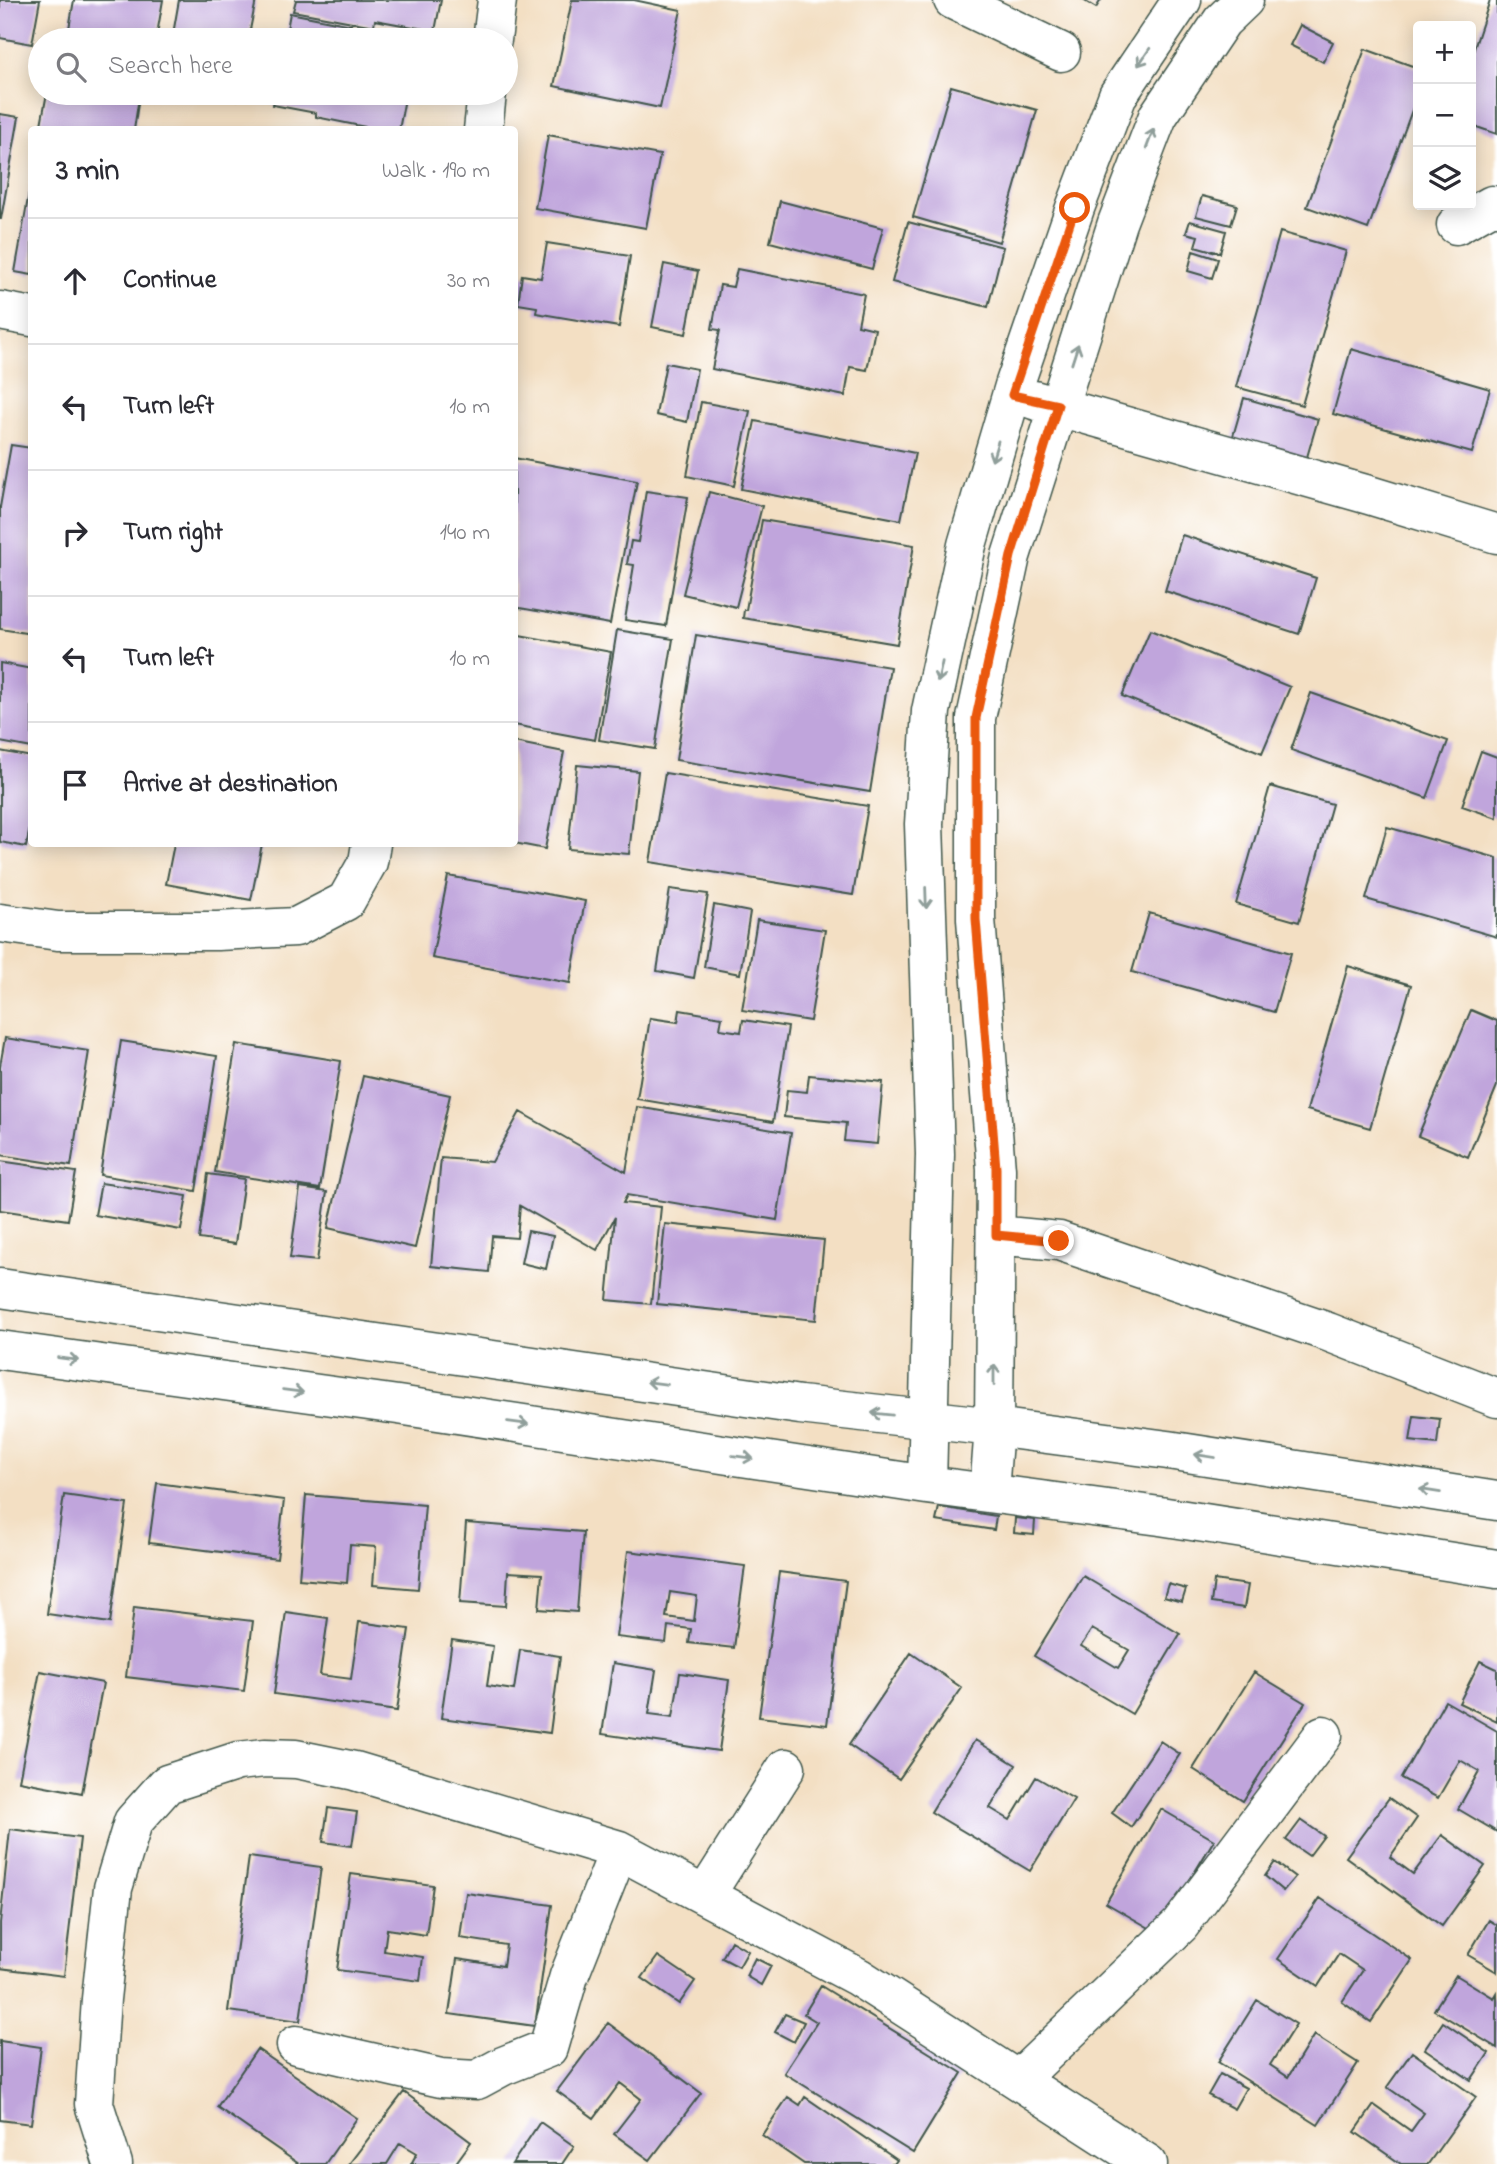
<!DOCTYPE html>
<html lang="en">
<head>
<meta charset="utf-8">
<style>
  :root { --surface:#fff; --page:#f2f2f3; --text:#2b2b33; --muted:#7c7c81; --line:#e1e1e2 }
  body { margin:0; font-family:"Indie Flower",sans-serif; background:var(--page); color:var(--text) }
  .controls { position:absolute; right:21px; top:21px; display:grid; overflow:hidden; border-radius:7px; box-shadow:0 4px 18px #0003 }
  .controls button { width:63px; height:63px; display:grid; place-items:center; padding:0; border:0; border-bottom:2px solid var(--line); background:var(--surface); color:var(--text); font:35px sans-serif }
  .stop { position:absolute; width:21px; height:21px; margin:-16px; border:5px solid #ea580c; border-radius:50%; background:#fff }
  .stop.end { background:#ea580c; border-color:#fff; box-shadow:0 2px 7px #0008 }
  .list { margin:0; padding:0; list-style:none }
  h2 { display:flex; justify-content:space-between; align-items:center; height:91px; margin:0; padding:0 28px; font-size:30px }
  h2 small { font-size:23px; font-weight:400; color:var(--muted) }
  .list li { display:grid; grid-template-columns:46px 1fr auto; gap:21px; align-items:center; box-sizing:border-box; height:126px; padding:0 28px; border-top:2px solid var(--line) }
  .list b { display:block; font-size:26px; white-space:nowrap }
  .list em { font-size:23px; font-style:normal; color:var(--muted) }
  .icon { flex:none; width:38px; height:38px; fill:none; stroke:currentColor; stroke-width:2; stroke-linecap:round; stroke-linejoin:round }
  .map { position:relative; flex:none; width:1497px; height:2164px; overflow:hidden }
  .search { position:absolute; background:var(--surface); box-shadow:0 4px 18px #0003; left:28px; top:28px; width:490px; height:77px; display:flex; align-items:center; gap:18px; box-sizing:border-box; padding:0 24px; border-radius:38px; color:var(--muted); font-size:26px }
  .panel { position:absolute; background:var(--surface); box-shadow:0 4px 18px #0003; left:28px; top:126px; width:490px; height:721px; border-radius:7px }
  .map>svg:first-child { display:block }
</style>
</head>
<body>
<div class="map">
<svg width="1497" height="2164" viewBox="0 0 1497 2164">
  <rect width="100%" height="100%" fill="#fff"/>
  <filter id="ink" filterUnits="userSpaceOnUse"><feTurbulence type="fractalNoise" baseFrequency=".0143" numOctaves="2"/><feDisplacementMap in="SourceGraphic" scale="14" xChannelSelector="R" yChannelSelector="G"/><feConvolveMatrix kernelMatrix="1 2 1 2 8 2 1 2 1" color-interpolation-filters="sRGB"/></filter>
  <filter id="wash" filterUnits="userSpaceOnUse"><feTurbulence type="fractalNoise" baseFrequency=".00686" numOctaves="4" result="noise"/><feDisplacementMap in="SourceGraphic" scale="28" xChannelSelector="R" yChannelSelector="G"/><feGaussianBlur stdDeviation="1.57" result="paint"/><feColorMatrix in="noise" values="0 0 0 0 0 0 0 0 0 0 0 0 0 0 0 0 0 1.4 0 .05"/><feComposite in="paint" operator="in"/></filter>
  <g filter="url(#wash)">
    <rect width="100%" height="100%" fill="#f3dfc3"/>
    <g id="blocks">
      <path fill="#c0a5dc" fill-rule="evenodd" d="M0 0H40L32 44 0 38Z
        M74 0H163L156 40H67Z
        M179 0H256L248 40H172Z
        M296 0H441L435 31 375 20 374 26 293 11Z
        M572 0H634L681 10 660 108 554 86Z
        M1083 0H1101L1096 8Z
        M1490 0H1497V134L1471 125V58Z
        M290 13 351 25 348 40H285Z
        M1300 25 1333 42 1323 62 1290 45Z
        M389 32 416 37 415 40H387Z
        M1365 49 1418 68V94L1368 229 1307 207Z
        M951 86 1037 110 999 242 913 217Z
        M47 93H114L139 97 134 130H40Z
        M208 93H239L237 100Z
        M275 93H406L399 130H380L316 117V113L273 105Z
        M0 114 19 117 1 219H0Z
        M548 135 660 155 646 228 535 208Z
        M30 187H32V275L15 272Z
        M1202 196 1237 205 1231 225 1196 216Z
        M780 201 883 228 872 269 770 242Z
        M1190 221 1226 231 1220 253 1195 246 1198 236 1186 233Z
        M908 222 1003 247 988 307 892 282Z
        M1280 232 1346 251 1302 405 1236 387Z
        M547 243 630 256 619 327 536 313 537 307 518 304 522 275 541 278Z
        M1193 251 1218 259 1212 278 1188 271Z
        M664 264 698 271 686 334 652 327Z
        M737 269 864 294 858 325 875 329 867 370 850 367 845 396 712 369 720 330 712 329 720 285 733 287Z
        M1351 349 1490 389 1472 453 1333 414Z
        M666 363 697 369 687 422 656 415Z
        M1244 398 1318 419 1305 464 1231 443Z
        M701 402 750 411 734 486 687 476Z
        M755 421 915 453 901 520 741 489Z
        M11 445 32 448V634L0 629V507Z
        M514 458 637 481 610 624 514 607Z
        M646 491 688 497 666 626 625 620 634 565 627 564 631 541 638 542Z
        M709 492 762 506 736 607 683 594Z
        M762 520 914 545 897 644 743 618 744 610H746Z
        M1182 535 1316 578 1299 634 1165 591Z
        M617 630 673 639 655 749 599 740Z
        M1150 630 1290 687 1262 753 1122 696Z
        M514 634 611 652 595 740 514 725Z
        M696 635 890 667 870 792 676 760Z
        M0 663 32 669V748L0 742Z
        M1311 693 1448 741 1427 798 1291 750Z
        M514 742 564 752 545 849 514 843Z
        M0 751 32 757V818L26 847 0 842Z
        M1481 751 1497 757V818L1462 806Z
        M577 765 638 771 629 854 568 849Z
        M665 773 868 806 853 895 650 862Z
        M1270 786 1332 804 1299 922 1236 904Z
        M1387 827 1497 858V937L1366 899Z
        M174 844H262L251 900 166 884Z
        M448 876 585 901 570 983 432 958Z
        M670 889 708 894 694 978 657 971Z
        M714 905 750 912 740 974 704 967Z
        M1149 913 1291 953 1274 1012 1132 972Z
        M757 920 825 930 810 1021 742 1010Z
        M1348 966 1411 985 1370 1128 1307 1110Z
        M680 1010 722 1017 720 1029 741 1032 743 1020 788 1027 773 1122 637 1099 650 1018 678 1022Z
        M1471 1010 1497 1021V1086L1468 1157 1418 1136Z
        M5 1038 89 1051 71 1166 0 1155V1066Z
        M121 1041 217 1056 196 1191 100 1175Z
        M236 1044 341 1061 320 1189 215 1172Z
        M809 1075 883 1082 877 1144 844 1141 846 1123 784 1117 787 1090 807 1092Z
        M363 1076 450 1095 415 1248 328 1228Z
        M637 1107 791 1133 777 1220 627 1195 623 1203 661 1207 651 1304 607 1300 615 1217 597 1250 520 1206 517 1238 492 1236 489 1272 431 1266 441 1158 492 1162 520 1112 626 1172Z
        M0 1161 76 1172 68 1220 0 1210Z
        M208 1174 244 1179 235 1244 199 1239Z
        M101 1183 187 1196 181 1230 95 1215Z
        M300 1188 327 1192 317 1261 290 1258Z
        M665 1224 824 1240 816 1320 657 1304Z
        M528 1231 553 1236 546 1269 521 1263Z
        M1414 1416 1440 1419 1437 1444 1410 1441Z
        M157 1483 284 1500 277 1559 149 1543Z
        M64 1495 127 1504 110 1623 47 1614Z
        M306 1495 425 1505 418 1589 373 1585 376 1547 350 1545 347 1583 299 1579Z
        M939 1507 996 1516 994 1530 936 1521Z
        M1015 1518 1035 1520 1034 1535 1014 1533Z
        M466 1523 583 1532 577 1612 539 1609 542 1574 508 1572 506 1606 460 1603Z
        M628 1551 745 1566 734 1648 689 1643 691 1629 668 1626 666 1643 616 1637ZM670 1592 697 1596 694 1621 666 1617Z
        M779 1572 846 1581 827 1725 759 1717Z
        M1083 1576 1180 1634 1132 1714 1034 1656ZM1092 1629 1129 1650 1118 1668 1081 1646Z
        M1214 1580 1248 1585 1244 1608 1211 1603Z
        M1168 1584 1186 1589 1182 1602 1164 1597Z
        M134 1607 253 1621 244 1691 126 1677Z
        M286 1612 328 1618 320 1675 351 1679 359 1622 409 1629 397 1711 274 1694Z
        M452 1640 493 1646 487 1686 514 1690 520 1650 560 1656 550 1733 441 1718Z
        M911 1653 962 1688 899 1779 849 1745Z
        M1480 1661 1497 1669V1721L1459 1703Z
        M613 1663 656 1670 649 1714 673 1717 680 1673 729 1680 719 1751 602 1734Z
        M40 1671 103 1683 82 1793 19 1781Z
        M1254 1672 1305 1703 1243 1801 1193 1769Z
        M1445 1701 1497 1731V1832L1458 1809 1479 1771 1460 1760 1438 1798 1401 1778Z
        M975 1740 1016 1765 990 1808 1010 1820 1036 1777 1074 1799 1030 1871 931 1812Z
        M1160 1741 1180 1754 1131 1827 1112 1813Z
        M1389 1798 1417 1818 1390 1857 1413 1874 1442 1835 1485 1866 1442 1926 1346 1857Z
        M328 1808 357 1812 352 1846 323 1842Z
        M1161 1809 1214 1840 1158 1933 1106 1903Z
        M1301 1820 1324 1836 1309 1856 1286 1840Z
        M10 1829 80 1838 64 1976 0 1968V1923Z
        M249 1857 321 1867 300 2021 228 2011Z
        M1275 1862 1295 1877 1283 1891 1265 1876Z
        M351 1874 433 1885 426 1935 387 1929 384 1951 423 1957 420 1981 337 1970Z
        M466 1893 552 1905 535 2026 449 2014 457 1959 503 1966 506 1945 460 1938Z
        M1320 1898 1412 1960 1371 2022 1342 2002 1363 1970 1339 1954 1318 1986 1278 1959Z
        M1489 1920 1497 1925V1972L1468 1955Z
        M731 1941 748 1951 739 1967 722 1958Z
        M658 1956 695 1981 679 2004 642 1978Z
        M755 1958 771 1966 761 1985 746 1976Z
        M1456 1975 1494 1998 1497 1993V2048L1434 2010Z
        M821 1986 962 2073 913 2153 784 2073 817 2022 804 2014Z
        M1257 2000 1296 2024 1270 2065 1288 2077 1314 2035 1358 2063 1318 2125 1218 2062Z
        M785 2014 804 2022 794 2042 775 2032Z
        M1443 2022 1489 2053 1471 2080 1425 2049Z
        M608 2023 701 2093 650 2160 614 2134 641 2099 620 2083 594 2118 557 2091Z
        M0 2041 41 2047 31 2124 0 2120Z
        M257 2049 357 2118 325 2164H299L217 2107Z
        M1412 2052 1476 2097 1428 2164H1401L1355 2132 1374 2105 1411 2131 1424 2113 1387 2087Z
        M1220 2074 1246 2088 1234 2109 1208 2095Z
        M404 2092 471 2142 455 2164H411L417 2153 400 2143 387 2164H349Z
        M788 2097 800 2105 805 2097 897 2160 894 2164H804L762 2135Z
        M540 2122 574 2146 562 2164H512Z"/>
    </g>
  </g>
  <g filter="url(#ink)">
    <use href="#blocks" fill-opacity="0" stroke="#3f5549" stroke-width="2"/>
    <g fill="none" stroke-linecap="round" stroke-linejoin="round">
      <defs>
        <path id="minor" d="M953 0 1061 52
          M492 40 497 0
          M483 130 487 93
          M1456 225 1492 205 1497 206
          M0 311 32 317
          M1034 400 1369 495 1497 534
          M0 923 58 931H217L296 927 346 901 368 862 371 844
          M996 1235 1059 1241 1328 1332 1497 1398
          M0 1288 800 1405 994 1427 1168 1450 1497 1501
          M0 1350 398 1405 927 1485 1160 1516 1497 1569
          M927 1485 935 1154 924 824 931 711 967 545 1014 386 1075 208 1118 95 1182 0
          M989 1492 994 1427 996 1169 976 919V718L1011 556 1117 223 1158 116 1222 21 1244 0
          M706 1894 786 1768
          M296 2045 441 2078 477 2080 503 2066 548 2048 569 1976 619 1850
          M1018 2080 1180 1925 1323 1735
          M113 2164 94 2104 101 1999 113 1888 133 1822 167 1784 238 1761 265 1758 296 1759 355 1771 619 1850 858 1977 1148 2164"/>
      </defs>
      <use href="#minor" stroke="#3f5549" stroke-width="41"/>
      <use href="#minor" stroke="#fff" stroke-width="38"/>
    </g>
    <defs><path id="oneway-shaft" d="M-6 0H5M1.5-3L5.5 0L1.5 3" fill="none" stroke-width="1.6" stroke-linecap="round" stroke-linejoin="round" transform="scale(1.75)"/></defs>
    <g stroke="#8f9e9a">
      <use href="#oneway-shaft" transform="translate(1144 57) rotate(124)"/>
      <use href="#oneway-shaft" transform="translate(1150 139) rotate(-69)"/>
      <use href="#oneway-shaft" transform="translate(1075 354) rotate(-72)"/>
      <use href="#oneway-shaft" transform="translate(995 451) rotate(107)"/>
      <use href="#oneway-shaft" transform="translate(940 672) rotate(102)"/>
      <use href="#oneway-shaft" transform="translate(926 898) rotate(88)"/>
      <use href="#oneway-shaft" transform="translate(68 1359) rotate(8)"/>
      <use href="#oneway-shaft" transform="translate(994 1375) rotate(-90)"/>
      <use href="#oneway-shaft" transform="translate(657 1383) rotate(-172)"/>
      <use href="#oneway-shaft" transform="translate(293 1391) rotate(8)"/>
      <use href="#oneway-shaft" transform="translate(882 1414) rotate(-174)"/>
      <use href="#oneway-shaft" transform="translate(518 1423) rotate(8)"/>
      <use href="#oneway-shaft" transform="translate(1205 1456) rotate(-171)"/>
      <use href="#oneway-shaft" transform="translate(743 1457) rotate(8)"/>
      <use href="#oneway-shaft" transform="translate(1430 1491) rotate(-171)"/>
    </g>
  </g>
  <g fill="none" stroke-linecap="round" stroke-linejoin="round" filter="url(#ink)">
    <path stroke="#ea580c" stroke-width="9" d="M1059 1241 996 1235V1168L976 919V718L1011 556 1058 405 1012 395 1075 208"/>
  </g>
</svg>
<div class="controls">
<button>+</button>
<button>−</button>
<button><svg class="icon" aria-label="layers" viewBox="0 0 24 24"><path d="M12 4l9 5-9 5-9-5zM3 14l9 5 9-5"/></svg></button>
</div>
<div class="stop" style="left:1075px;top:208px"></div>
<div class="stop end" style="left:1059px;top:1241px"></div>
<div class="search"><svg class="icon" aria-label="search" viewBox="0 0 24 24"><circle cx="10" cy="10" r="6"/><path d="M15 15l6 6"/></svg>Search here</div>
<section class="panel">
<h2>3 min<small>Walk · 190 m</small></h2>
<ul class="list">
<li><svg class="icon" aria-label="ahead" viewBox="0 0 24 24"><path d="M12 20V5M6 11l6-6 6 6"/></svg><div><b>Continue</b></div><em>30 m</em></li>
<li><svg class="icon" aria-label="left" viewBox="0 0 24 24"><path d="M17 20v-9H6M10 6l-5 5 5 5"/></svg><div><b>Turn left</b></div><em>10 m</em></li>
<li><svg class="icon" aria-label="right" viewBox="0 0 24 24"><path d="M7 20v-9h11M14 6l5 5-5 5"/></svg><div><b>Turn right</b></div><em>140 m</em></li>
<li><svg class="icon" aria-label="left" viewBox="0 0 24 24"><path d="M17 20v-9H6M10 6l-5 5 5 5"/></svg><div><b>Turn left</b></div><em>10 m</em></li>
<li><svg class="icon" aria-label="arrive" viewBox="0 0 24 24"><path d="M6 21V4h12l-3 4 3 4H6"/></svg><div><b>Arrive at destination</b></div></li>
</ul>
</section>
</div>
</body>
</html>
